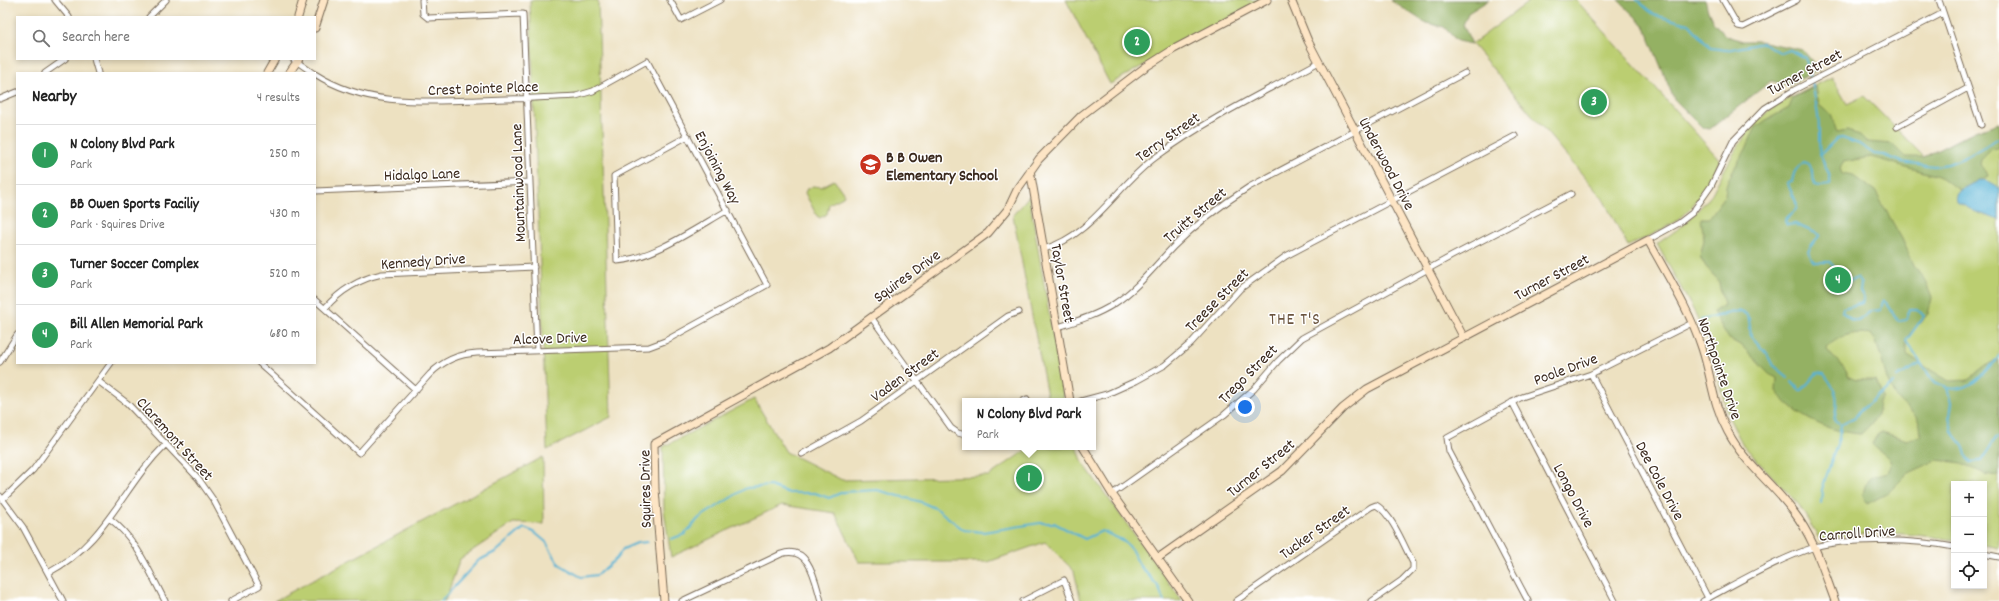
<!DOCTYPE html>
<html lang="en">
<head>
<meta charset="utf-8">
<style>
  :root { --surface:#fff; --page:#f2f2f2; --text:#222; --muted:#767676; --line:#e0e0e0; --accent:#c8321e }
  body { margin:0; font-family:Dekko,sans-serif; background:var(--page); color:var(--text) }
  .controls { position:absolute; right:12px; bottom:12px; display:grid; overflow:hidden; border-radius:0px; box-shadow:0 2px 6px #0003 }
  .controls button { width:36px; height:36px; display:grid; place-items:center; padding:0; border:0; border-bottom:1px solid var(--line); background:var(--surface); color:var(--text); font:20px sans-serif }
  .you { position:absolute; left:1245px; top:407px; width:14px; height:14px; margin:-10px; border:3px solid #fff; border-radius:50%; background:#1a73e8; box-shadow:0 0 0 6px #1a73e833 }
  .badge { display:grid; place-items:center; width:26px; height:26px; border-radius:50%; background:var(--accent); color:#fff; font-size:13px; font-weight:700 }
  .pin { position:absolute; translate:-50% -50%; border:2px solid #fff; box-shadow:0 1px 4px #0006 }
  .popup { position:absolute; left:962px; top:398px; width:134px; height:52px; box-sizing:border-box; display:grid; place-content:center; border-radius:0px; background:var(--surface); filter:drop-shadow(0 1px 3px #0005); font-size:13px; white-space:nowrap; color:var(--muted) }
  .popup b { font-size:15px; color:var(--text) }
  .popup::after { content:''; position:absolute; left:50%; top:100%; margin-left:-8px; border:8px solid transparent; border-top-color:var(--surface) }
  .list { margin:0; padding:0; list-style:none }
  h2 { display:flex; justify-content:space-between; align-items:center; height:52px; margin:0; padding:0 16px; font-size:17px }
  h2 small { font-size:13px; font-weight:400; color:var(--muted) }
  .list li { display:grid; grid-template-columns:26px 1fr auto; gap:12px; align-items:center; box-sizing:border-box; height:60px; padding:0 16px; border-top:1px solid var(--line) }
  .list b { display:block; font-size:15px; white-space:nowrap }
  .list p { margin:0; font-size:13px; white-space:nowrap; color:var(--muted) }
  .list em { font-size:13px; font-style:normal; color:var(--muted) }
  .icon { flex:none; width:22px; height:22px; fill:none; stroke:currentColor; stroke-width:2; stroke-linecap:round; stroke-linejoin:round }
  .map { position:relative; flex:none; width:1999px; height:601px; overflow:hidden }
  .search { position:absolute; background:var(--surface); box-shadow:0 2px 6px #0003; left:16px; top:16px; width:300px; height:44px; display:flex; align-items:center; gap:10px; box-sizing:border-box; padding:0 14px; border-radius:0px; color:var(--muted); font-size:15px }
  .panel { position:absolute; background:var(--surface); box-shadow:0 2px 6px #0003; left:16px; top:72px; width:300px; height:292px; border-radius:0px }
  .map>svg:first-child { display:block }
</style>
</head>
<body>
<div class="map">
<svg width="1999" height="601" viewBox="0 0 1999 601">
  <rect width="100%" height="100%" fill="#fff"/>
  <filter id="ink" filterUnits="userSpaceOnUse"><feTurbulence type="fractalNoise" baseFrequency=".025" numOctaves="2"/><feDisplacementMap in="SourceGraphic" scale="8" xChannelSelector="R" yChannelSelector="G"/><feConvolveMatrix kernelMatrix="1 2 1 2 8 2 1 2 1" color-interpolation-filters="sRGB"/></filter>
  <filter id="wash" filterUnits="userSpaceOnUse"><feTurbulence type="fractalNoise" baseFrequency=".012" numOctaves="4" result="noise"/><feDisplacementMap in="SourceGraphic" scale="16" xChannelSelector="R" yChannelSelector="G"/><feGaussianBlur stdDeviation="0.9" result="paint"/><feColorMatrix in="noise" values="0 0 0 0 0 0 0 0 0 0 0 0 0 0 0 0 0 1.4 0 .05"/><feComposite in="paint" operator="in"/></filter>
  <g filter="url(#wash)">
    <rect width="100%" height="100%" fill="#ede1c1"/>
    <path fill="#bbce71" stroke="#7b7c48" d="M530 0H598L611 417 547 450Z
      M1066 0H1261L1110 84Z
      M1531 0H1576L1720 160C1710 182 1697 205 1677 220 1663 231 1644 238 1628 246L1603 199 1472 44Z
      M1832 77 1847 104 1864 96 1924 157 1975 131 1999 123V548L1984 545V484H1954V540C1910 533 1864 529 1820 540L1799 505 1743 445 1729 418 1709 345 1696 315 1657 244 1685 224 1710 197 1732 156 1752 126 1777 105Z
      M834 180 844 194 843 197 829 204 827 214 820 218 817 216 805 193 806 190 813 186 821 187Z
      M1029 196 1064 401H1048L1013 215Z
      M754 399 786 452 842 480 989 476 1030 447H1077L1083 463 1182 601H1081L1074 571 1045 542 988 562H859L835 513 782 505 671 557 664 510 663 447Z
      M543 457 544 524 513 523 460 559 445 601H274Z"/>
    <path fill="#94b163" stroke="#686e40" d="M1390 0H1489L1468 13 1463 25 1472 44 1457 41 1444 27 1426 23Z
      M1618 0H1705L1708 11 1713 22 1726 36 1743 41H1759L1803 50 1819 70 1788 85 1771 81 1710 129 1703 128 1674 99 1644 25Z
      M1816 86 1819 105 1832 116 1837 133 1847 131 1860 135 1867 142 1892 144 1905 157H1924L1975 131 1999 123V147L1991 150 1981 160 1980 165 1986 170 1988 176 1960 190 1938 176 1871 157 1843 162 1840 168 1842 174 1853 176 1875 191 1902 239 1914 265 1924 279 1932 298 1928 314 1909 335 1906 342V355L1949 381 1968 380 1994 360H1999V476L1985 474 1961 463 1937 460 1907 474 1888 493 1867 504 1863 495C1867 474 1871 477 1888 472 1897 457 1880 454 1872 444L1877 435 1882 432 1907 440 1920 436C1924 414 1903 409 1894 394 1882 376 1884 351 1870 334 1853 331 1838 336 1826 348 1834 361 1842 361 1849 377L1856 380H1876L1883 397C1876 405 1880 406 1877 414 1875 421 1866 429 1861 434 1829 432 1795 417 1776 391L1777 378 1769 374 1742 346 1729 339 1713 312 1724 305 1718 280 1706 267 1700 256 1704 240 1701 218H1709L1725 196 1726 186 1732 172 1746 149 1755 128 1766 120 1789 108 1793 98Z"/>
    <path fill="#56b2d4" stroke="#486e79" d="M1979 180H1985L1999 188V220L1976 212 1957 202 1956 195 1960 190Z"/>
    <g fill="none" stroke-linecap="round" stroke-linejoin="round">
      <path stroke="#56b2d4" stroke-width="2" d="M1637 0 1654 15 1689 24 1711 48 1726 50 1763 43 1781 53 1790 50 1805 58C1812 76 1815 97 1818 116 1820 128 1818 141 1820 153 1822 164 1832 173 1830 185L1819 186 1814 185 1813 173 1809 164 1804 162C1796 167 1794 172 1792 181L1788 182C1788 190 1800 203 1796 209 1793 214 1787 216 1785 221L1787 225 1795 224 1820 235C1811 246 1804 249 1814 262H1831L1842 281H1850L1857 278 1861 284 1860 291 1864 298 1862 303 1843 308 1842 312 1852 320 1858 321 1871 311 1881 310 1883 300C1891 306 1892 314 1899 321L1906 320 1910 309H1917L1924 316 1906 341 1933 381 1947 388 1951 402 1949 416 1952 431 1963 445 1967 458 1971 462 1981 461 1996 438 1999 437
        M1821 154 1836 139 1842 138 1859 144 1874 154 1883 155 1901 162 1934 166 1948 164 1968 156 1999 138
        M1701 320 1738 311 1746 314 1749 319 1751 337 1767 354 1772 364 1788 377
        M1897 377 1920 364
        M1792 382 1799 390H1802L1817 373 1824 374C1838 392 1839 398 1834 420L1841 424 1855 417 1862 409 1894 383
        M1947 388C1973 393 1983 372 1999 356
        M1821 503 1822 489 1839 438 1841 424
        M671 539 685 534 699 518 746 488 770 486 789 493H815L829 498 843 492 877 490 921 502 937 509 964 530 983 532 1040 523H1054L1085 539 1102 531 1122 540 1130 547 1140 566 1158 586 1164 601
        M441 601 478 561 497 551 524 528 534 532 546 542 559 564 581 577 597 575 616 559 623 549 637 543 648 542"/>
    </g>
  </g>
  <g filter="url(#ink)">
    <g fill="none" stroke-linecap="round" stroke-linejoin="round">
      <defs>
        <path id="street" d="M55 0 69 17
          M422 0 423 14 428 18 523 14 537 351
          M670 0 681 20 720 0
          M1723 0 1738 26 1743 27 1797 0
          M1939 0 1981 125
          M149 17 166 0
          M94 59 98 73
          M293 59 313 73
          M45 73 65 59
          M0 99 17 92
          M1897 127 1968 88
          M688 136 614 176 617 261C652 259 696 228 728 210
          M315 191 530 182
          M1648 240 1679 223 1692 213 1711 186 1733 141 1765 108 1794 90 1943 13
          M1044 249C1093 235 1116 186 1156 157 1206 120 1264 92 1319 62
          M315 300 416 390
          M325 308C340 291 359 279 382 274L534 267
          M871 317 951 428 958 433 965 435
          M1058 327C1077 321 1097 315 1114 304 1137 289 1154 267 1173 247 1196 224 1221 205 1249 187L1465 73
          M0 362 17 335
          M259 363 359 453 430 374C443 361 459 354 477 353L649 347 665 341 767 285 647 61 593 91 576 96C543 98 511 99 478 100 422 102 365 106 315 74
          M1591 374 1708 598
          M98 381 127 403 198 478 214 501 259 586 231 601
          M1023 401 1027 399
          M1081 401 1107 394 1136 381 1165 365 1191 343 1240 289 1286 256 1515 136
          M1512 402 1615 601
          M802 454 861 421 1008 316 1019 312
          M1112 494 1224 415 1254 389 1278 361 1302 338 1452 256 1571 194
          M0 496 23 527 63 601
          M3 499 33 470 111 363
          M109 518C137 539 149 571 165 601
          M1984 554 1999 557
          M48 573C108 541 121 488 166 444
          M682 601 781 554C810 544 815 581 821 601
          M1023 601 1064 580 1072 601
          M1236 601 1371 507 1376 505C1392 514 1404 546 1413 563V569L1402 580 1372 601
          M1528 601 1449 451 1447 438 1522 397 1591 374 1692 323
          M1703 601C1736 583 1780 558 1815 547 1850 537 1918 540 1954 547"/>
        <path id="secondary" d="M1291 0 1308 41 1464 338
          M298 17 303 0
          M315 28 324 0
          M267 73 275 59
          M289 73 299 59
          M1030 170 1070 401
          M1083 447 1112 494 1188 601
          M1158 558 1282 471 1343 408 1367 389 1648 240C1667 275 1690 311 1702 348 1712 378 1712 403 1728 432 1744 463 1772 483 1793 511 1814 538 1823 569 1835 601
          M664 601 655 489 654 444 829 348 988 233 1008 209 1017 190 1039 159 1082 115 1144 68 1174 49 1267 0"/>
      </defs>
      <use href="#street" stroke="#796a57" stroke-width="7"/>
      <use href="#secondary" stroke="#796a57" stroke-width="9"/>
      <use href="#street" stroke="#fff" stroke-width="5"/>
      <use href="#secondary" stroke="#fde5c5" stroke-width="7"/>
    </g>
  </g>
  <defs>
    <symbol id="school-disc" viewBox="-11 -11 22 22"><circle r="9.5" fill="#c8321e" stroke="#fff"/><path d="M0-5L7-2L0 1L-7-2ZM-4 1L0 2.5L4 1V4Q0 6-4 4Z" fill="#fff"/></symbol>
  </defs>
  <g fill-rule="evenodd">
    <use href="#school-disc" x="858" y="152" width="25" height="25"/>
  </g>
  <g text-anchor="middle" stroke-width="3" stroke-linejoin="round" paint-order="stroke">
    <g font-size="16" fill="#3b2a1e" stroke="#fff">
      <text transform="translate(1804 71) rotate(-28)" y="6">Turner Street</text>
      <text transform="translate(483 87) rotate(-2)" y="6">Crest Pointe Place</text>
      <text transform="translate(1167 136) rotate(-35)" y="6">Terry Street</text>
      <text transform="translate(1388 163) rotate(62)" y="6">Underwood Drive</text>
      <text transform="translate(719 167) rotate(62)" y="6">Enjoining Way</text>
      <text transform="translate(422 173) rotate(-2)" y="6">Hidalgo Lane</text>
      <text transform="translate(517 183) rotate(-92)" y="6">Mountainwood Lane</text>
      <text transform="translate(1194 214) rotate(-40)" y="6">Truitt Street</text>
      <text transform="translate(423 260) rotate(-4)" y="6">Kennedy Drive</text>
      <text transform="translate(906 275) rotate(-36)" y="6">Squires Drive</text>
      <text transform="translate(1551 276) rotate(-28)" y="6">Turner Street</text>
      <text transform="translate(1064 283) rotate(80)" y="6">Taylor Street</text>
      <text transform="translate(1216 299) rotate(-45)" y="6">Treese Street</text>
      <text transform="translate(550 337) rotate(-2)" y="6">Alcove Drive</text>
      <text transform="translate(1565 368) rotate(-20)" y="6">Poole Drive</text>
      <text transform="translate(1721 368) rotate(71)" y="6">Northpointe Drive</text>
      <text transform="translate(1247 373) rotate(-45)" y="6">Trego Street</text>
      <text transform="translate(904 374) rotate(-36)" y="6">Vaden Street</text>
      <text transform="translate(176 438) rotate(48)" y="6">Claremont Street</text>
      <text transform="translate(1260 467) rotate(-39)" y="6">Turner Street</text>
      <text transform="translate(1661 480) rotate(62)" y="6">Dee Cole Drive</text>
      <text transform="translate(644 489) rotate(-91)" y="6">Squires Drive</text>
      <text transform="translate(1575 495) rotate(62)" y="6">Longo Drive</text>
      <text transform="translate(1314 531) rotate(-35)" y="6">Tucker Street</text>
      <text transform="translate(1857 532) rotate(-4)" y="6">Carroll Drive</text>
    </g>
    <g font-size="16" font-weight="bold" fill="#3b2a1e" stroke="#fff" text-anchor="start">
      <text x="886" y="162">B B Owen<tspan x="886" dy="18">Elementary School</tspan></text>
    </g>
    <g font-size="17" letter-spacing="1" fill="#6a543f" stroke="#fff">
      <text x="1295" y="324">THE T'S</text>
    </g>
  </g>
</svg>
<div class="controls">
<button>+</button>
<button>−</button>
<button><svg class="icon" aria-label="locate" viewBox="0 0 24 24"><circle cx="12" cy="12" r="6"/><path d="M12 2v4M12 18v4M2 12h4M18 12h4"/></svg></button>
</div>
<div class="you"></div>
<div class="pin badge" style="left:1029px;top:478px;background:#2e9e5b">1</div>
<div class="popup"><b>N Colony Blvd Park</b>Park</div>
<div class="pin badge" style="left:1137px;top:42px;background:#2e9e5b">2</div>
<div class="pin badge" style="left:1594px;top:102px;background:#2e9e5b">3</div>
<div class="pin badge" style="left:1838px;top:280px;background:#2e9e5b">4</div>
<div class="search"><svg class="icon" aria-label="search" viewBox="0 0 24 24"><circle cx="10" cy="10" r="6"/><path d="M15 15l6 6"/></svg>Search here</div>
<section class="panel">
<h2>Nearby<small>4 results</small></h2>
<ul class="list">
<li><span class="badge" style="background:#2e9e5b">1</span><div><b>N Colony Blvd Park</b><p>Park</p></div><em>250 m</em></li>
<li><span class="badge" style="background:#2e9e5b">2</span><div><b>BB Owen Sports Faciliy</b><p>Park · Squires Drive</p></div><em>430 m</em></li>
<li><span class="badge" style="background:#2e9e5b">3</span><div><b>Turner Soccer Complex</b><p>Park</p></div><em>520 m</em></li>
<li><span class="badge" style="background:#2e9e5b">4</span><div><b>Bill Allen Memorial Park</b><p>Park</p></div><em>680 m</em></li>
</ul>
</section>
</div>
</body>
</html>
